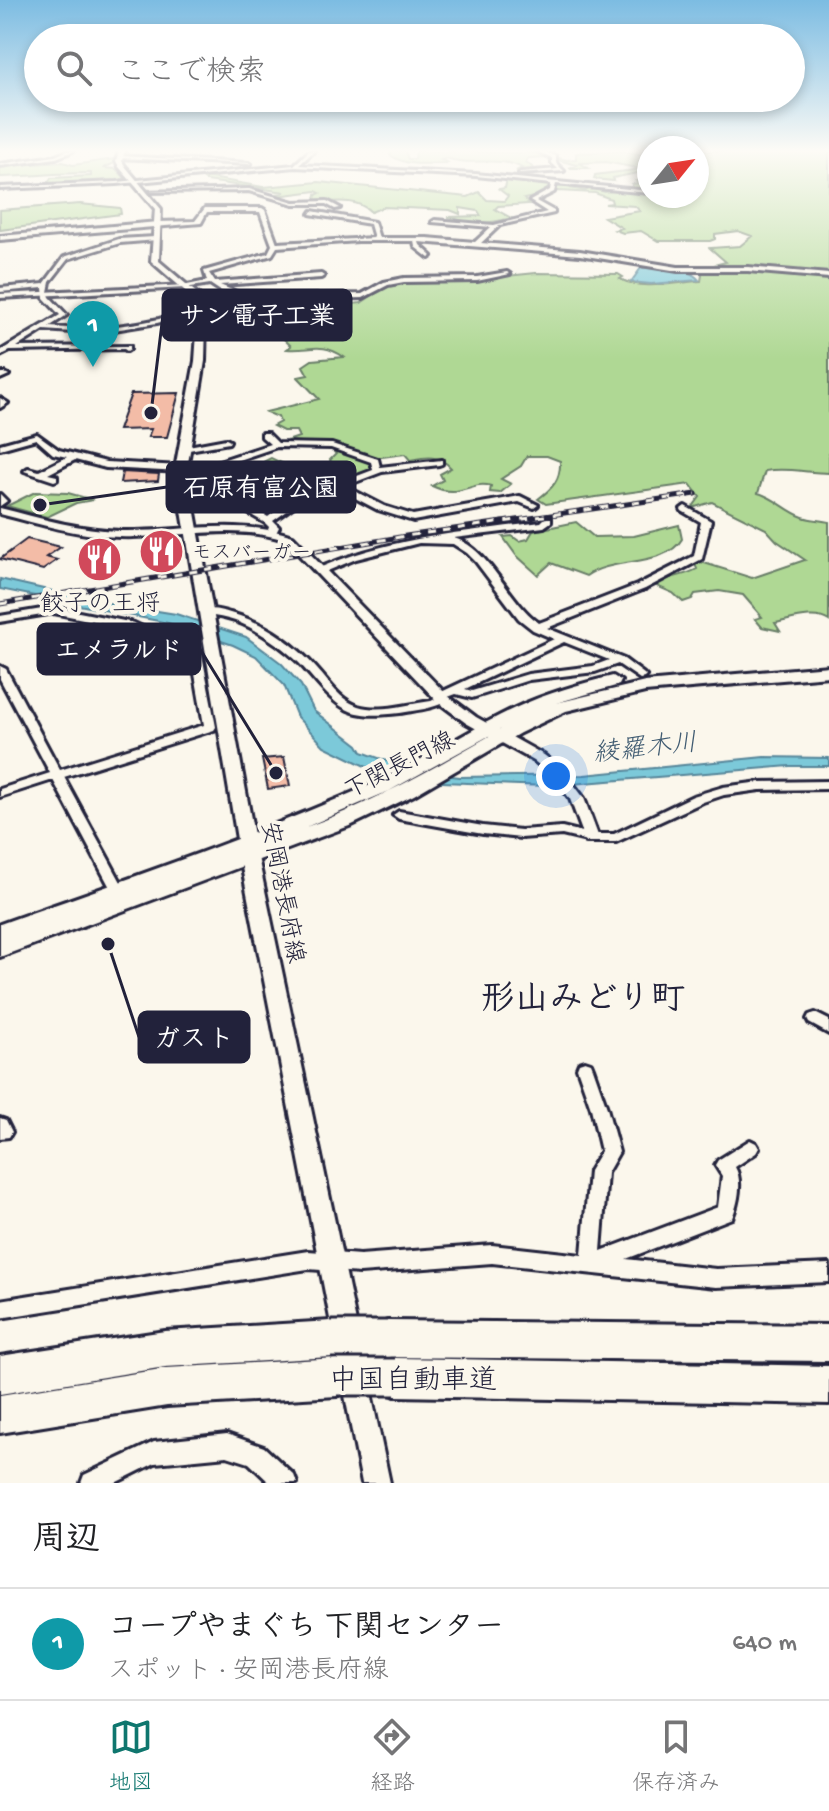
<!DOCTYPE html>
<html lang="ja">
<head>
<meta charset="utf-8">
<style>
  :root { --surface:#fff; --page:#f6f6f6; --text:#202124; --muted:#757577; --line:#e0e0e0; --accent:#0f766e }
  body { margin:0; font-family:"Gochi Hand","Klee One",sans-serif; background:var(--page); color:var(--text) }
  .compass { position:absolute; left:637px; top:136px; width:72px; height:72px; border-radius:50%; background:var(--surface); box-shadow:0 4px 12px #0003; rotate:60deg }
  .you { position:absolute; left:556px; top:776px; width:28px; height:28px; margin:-20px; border:6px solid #fff; border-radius:50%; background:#1a73e8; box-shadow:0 0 0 12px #1a73e833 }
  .badge { display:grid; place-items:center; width:52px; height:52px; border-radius:50%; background:var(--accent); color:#fff; font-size:26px; font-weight:700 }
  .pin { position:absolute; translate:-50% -66px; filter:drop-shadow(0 2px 4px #0008) }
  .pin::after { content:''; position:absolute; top:42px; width:28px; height:24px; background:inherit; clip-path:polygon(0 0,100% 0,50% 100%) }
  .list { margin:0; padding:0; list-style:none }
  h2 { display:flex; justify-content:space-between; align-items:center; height:104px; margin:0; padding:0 32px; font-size:34px }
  h2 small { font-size:26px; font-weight:400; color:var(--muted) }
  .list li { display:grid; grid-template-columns:52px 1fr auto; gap:24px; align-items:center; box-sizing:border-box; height:112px; padding:0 32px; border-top:2px solid var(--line) }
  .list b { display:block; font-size:30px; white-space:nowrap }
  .list p { margin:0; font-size:26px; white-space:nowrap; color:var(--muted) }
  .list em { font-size:26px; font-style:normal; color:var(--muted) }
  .icon { flex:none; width:44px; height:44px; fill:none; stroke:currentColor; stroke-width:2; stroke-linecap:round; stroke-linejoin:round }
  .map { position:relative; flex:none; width:829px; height:1483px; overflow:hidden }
  .search { position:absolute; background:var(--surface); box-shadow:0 4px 12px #0003; left:24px; right:24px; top:24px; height:88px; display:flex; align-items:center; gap:20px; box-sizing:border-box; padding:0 28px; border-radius:44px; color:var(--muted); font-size:30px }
  .sheet { height:216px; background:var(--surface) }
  nav { display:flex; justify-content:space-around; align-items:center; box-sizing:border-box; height:112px; border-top:2px solid var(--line); background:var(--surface); font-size:22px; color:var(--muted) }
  nav a { display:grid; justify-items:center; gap:4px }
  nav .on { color:var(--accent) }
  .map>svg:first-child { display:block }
</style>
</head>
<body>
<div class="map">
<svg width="829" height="1483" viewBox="0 0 829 1483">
  <rect width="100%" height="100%" fill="#fbf7ec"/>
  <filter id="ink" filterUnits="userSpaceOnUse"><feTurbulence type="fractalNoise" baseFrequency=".0125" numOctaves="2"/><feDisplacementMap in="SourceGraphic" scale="16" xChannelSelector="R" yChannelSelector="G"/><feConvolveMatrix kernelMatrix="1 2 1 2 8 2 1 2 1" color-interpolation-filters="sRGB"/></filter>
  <g filter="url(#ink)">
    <path fill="#afd894" stroke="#687d68" stroke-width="2" d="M392 151H405L408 159H415L416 151 537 153 567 160 576 159V153L623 151 649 156V175L637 173 613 178 614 181 594 179 595 175 642 169 606 162 580 163 588 168H569L577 165 546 157 528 158 526 162 537 171H516L522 168C499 155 471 167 446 158L441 160 449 163C428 163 409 168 390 155Z
      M697 151H829V473C807 473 787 467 765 471L758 493C776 498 786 511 803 517 811 520 821 520 829 522V621C815 611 791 620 775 623L780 631 762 627 755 619 762 617 743 595 719 591 695 594 692 599 683 602 673 593 652 584C667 577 683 577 697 569L695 564 701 562 752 578 805 560 777 541 766 529 712 502 692 508 700 497 690 484 546 504 538 499C553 488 561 479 560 461L547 456H527L521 466 501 479 511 484 500 493 490 492 491 486C470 480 461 500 432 486L443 480 440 474 451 468C439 454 426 457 410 460L405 454 374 458 373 471 353 479 335 470 271 489 255 486 216 469 230 465 260 479 282 473 265 461 271 458 303 473 333 466 330 460 336 454 327 444 287 441 299 437 296 431H283L273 426 280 422 278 417 266 412 319 399 298 377 308 375 303 366 312 360 344 357C320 341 312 351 287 349L291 346 282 337 284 334 323 328 311 322H296L298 318 285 313 268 317 280 328 277 331 258 316 260 312 249 309C259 305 270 312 283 309L278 305 280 301 256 302 254 300 296 298 314 303 323 298H347L353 304 361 303 388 284 406 281 438 283 536 273 618 274 623 277 620 279C643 291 676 282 701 281L702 275 698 269 726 262 710 248 740 246 752 236 738 231 715 234V239L710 241H658L641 231 623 233 615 230 622 228 604 217 640 211 635 206 605 204 612 203 611 199 595 193 558 191 524 199 529 204 498 206 495 209 511 218C485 225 473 224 448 217L481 216 478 211 460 208V214L450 210 383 207 371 212C357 197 333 202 314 203L316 195 320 193 316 191 277 196 273 195 285 192 207 181 199 176 263 187 319 182 468 197 479 192 487 200 504 201 508 196 499 189 505 188 507 179 551 182 552 187 582 186 570 188 586 191 590 188 605 192 633 188 632 184 639 183 636 181 649 178V196H697Z
      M114 159 115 163 103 168 116 169 125 178 120 180 47 184 51 178 91 176V173C53 173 37 176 0 177V166L63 162 73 165Z
      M80 204 120 208 121 214 0 230V210Z
      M35 492 68 493 93 500 76 503 47 517 7 506Z
      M576 522 594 537 634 536 679 525 682 539C666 567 612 557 586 576L551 563 538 575 516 555 503 537 512 536 519 541 528 539 533 531Z"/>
    <path fill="#7bc9d9" stroke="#57869a" stroke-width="2" d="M641 268C657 267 689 267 699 280L651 284 631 282Z
      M0 579 96 601 176 614 246 637 281 663 301 685 314 711 358 745 362 752 417 772 460 777 584 775 764 757 829 758V766H790L547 786 416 781 369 768 324 746 297 717 284 685 256 656 233 645 168 623 0 589Z"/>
    <path fill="#f3bca7" stroke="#22223b" stroke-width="2" d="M179 393 167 437H148L151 429 118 430 131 394Z
      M122 472 159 474 158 481 120 483Z
      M27 539 61 547 46 557 57 560 43 570 0 559Z
      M284 757 290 786 268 789 262 759Z"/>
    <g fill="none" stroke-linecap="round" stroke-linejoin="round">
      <defs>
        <path id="minor" d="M67 151H73L56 158 0 166V164L55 156Z
          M309 151H314L299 165 476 174 649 191V193L556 184 554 192 536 201 554 211V213L500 225 481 243 580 251 678 267H748L829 274V278L748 271H678L580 255 419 242 420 245 432 256 429 258 415 247 414 241H358L277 247 272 255 209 273 215 282 321 274 324 276 321 278 220 285 248 297 362 294 384 282 404 278 477 277 507 272 510 274 477 281 404 282 388 285 363 298 247 301 219 290 210 284 185 288 182 286 207 281 204 271 268 253 272 245 260 212H207L201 223 0 240V236L158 222 195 221 205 208H262L265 210 277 243 374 238 370 224 310 214 312 211 374 222 379 238H427L475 242 491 227 432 222 435 220 494 225 547 212 530 201 550 190 551 184 476 176 295 167 117 184 0 189V187L117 182 294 165Z
          M537 151H543L556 156V163L564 171 519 174 521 172 558 169 552 163V158Z
          M120 156 249 163 251 164 118 158Z
          M249 189 294 202 327 201 340 208 335 209 326 204H294L249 191 142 192Z
          M155 237 157 240 120 243 68 259 50 282 48 292 50 297 67 315 49 327C85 330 123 327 159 319 173 315 187 308 202 309V311L157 323 114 330 72 332 44 330 17 347 130 346V349L127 351 124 349 10 351 0 356V351L60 315 44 298 43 288 0 292V288L44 284 64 257 119 239Z
          M2 373H5L9 375 0 379V374Z
          M0 398 8 403 0 408Z
          M262 433H268L278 443 332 444 378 459 380 467 442 460V464L439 465 382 472 345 486 384 506 413 515 520 496 538 505 534 508 519 502 413 521 378 510 336 488 308 496 273 521 279 527 275 535 272 536 267 533 269 527 265 523 212 492 192 475 181 472 106 468 75 460 48 474 57 476V480L54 481 24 471 28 468 39 471 67 457 53 454 36 439 0 449V444L37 434 59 450 106 462 181 466 192 470 270 444 262 437ZM277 447 331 448 371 462 373 470 344 481 302 492 268 517 218 488 200 473Z
          M226 439 230 441 229 443 183 451 179 449 183 447Z
          M0 494 7 501 0 506Z
          M685 506 711 521 702 559 645 589 547 628 624 659 644 674 646 676 644 678 640 679 618 664 595 672 529 680 472 698 456 694 448 697 447 701C433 709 416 710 400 713 349 719 341 711 310 675 297 659 281 646 263 635 251 627 238 621 224 618 216 616 208 616 201 612 209 607 220 610 230 613 264 622 294 643 317 669 330 683 339 699 358 706 380 713 409 704 431 701L437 698V694L554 639 533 630 519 619 476 562 467 553 453 544 419 543 356 559 325 572H319V568C392 537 463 532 541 522L545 518H551V522L544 527 454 538C489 548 508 601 539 623L637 585 694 556 701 522 682 511 681 509ZM564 642 609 660 593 666 528 674 472 691 465 689Z
          M54 607 134 623 202 655 216 727 214 730 64 777 128 895 126 898H116L114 895 53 780 0 797V789L50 773 0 679V666L6 669 60 770 204 725 192 657 127 628 54 613 0 622V616Z
          M829 781V789L760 790 724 795 703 802 616 842H591L562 835 521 838 483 834 399 819 393 815 399 811 483 826 521 830 562 827 591 834H614L693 796 723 787 760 782Z
          M815 1013 829 1020V1034L809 1023 807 1019 809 1015Z
          M585 1061 591 1063 593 1068 607 1108 619 1152 607 1173 601 1251 718 1207 722 1176 715 1165 718 1160 750 1140 756 1143 759 1148 756 1153 735 1167C743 1180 738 1204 732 1218L626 1259 716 1269 829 1264V1282L716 1287 492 1263 360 1273 308 1269 0 1318V1300L308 1251 360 1255 492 1245 582 1255 589 1171 601 1151 591 1108 577 1068 579 1063Z
          M0 1118 6 1120 12 1132 9 1137 0 1138Z
          M227 1434 264 1447 294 1475 297 1483H270L249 1463 227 1456 155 1463 115 1483H81L84 1475 154 1442Z"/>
        <path id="tertiary" d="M187 285 185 288 0 298V294Z
          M0 508C40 518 80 530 121 531 179 532 236 518 293 536L448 696 476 717 544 755 563 770 584 798 599 838 596 842H586L570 799 553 776 534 761 466 723 438 702 285 540C232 523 175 539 120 537 79 536 39 524 0 514Z"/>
        <path id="secondary" d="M119 151H125L122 161 125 166 161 209 159 261 199 295 206 319 205 361 187 469 258 857 390 1483H362L240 857 175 469 195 361 198 319 192 297 151 261 155 209 119 167 116 161Z"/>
        <path id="primary" d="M829 666V676L645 692 566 711 520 733 414 795 352 825 0 957V940L7 938 0 940V924C124 880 249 838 370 785 420 763 466 731 515 708 547 693 579 684 613 676L621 681 619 685 556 703 645 682ZM503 728C439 765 376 802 306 827L389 791Z"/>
        <path id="motorway" d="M331 1321 344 1326 349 1339 344 1352 331 1357 165 1367 0 1394V1356L165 1331Z
          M387 1321 829 1325V1361L387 1357 374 1352 369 1339 374 1326Z
          M337 1358 350 1364 356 1377 350 1390 337 1396 167 1406 0 1433V1395L167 1368Z
          M395 1358 829 1366V1404L395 1396 382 1390 376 1377 382 1364Z"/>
      </defs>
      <use href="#minor" stroke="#22223b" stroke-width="6"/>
      <use href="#tertiary" stroke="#22223b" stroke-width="6"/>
      <use href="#secondary" stroke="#22223b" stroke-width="6"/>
      <use href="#primary" stroke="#22223b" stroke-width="6"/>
      <use href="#motorway" stroke="#22223b" stroke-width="6"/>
      <use href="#minor" fill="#fbf7ec" fill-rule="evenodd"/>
      <use href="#tertiary" fill="#fbf7ec" fill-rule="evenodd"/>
      <use href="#secondary" fill="#fbf7ec" fill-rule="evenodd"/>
      <use href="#primary" fill="#fbf7ec" fill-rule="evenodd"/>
      <use href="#motorway" fill="#fbf7ec" fill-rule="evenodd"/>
      <defs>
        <path id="rail" d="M0 604 406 536 696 494"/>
      </defs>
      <use href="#rail" stroke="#22223b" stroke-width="5"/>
      <use href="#rail" stroke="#fbf7ec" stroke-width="3" stroke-dasharray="8" stroke-linecap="butt"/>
      <defs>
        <path id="motorway-bridge" d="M331 1339H387
          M337 1377H395"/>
      </defs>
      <use href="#motorway-bridge" stroke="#22223b" stroke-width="41" stroke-linecap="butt"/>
      <use href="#motorway-bridge" stroke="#fbf7ec" stroke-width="35"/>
    </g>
  </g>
  <linearGradient id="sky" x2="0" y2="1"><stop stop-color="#7cbce2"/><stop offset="0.42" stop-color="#fdfbf6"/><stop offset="1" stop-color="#fdfbf6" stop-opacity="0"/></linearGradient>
  <rect width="829" height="359" fill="url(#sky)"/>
  <defs>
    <symbol id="restaurant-disc" viewBox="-11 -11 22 22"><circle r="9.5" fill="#d1495b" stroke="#fbf7ec"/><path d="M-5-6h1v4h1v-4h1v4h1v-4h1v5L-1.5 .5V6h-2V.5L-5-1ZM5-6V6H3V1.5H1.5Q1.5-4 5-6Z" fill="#fff"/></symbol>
  </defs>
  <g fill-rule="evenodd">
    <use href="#restaurant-disc" x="136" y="526" width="51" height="51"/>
    <use href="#restaurant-disc" x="74" y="534" width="51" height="51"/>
  </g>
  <g text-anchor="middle" stroke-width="8" stroke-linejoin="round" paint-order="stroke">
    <g font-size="20" fill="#22223b" stroke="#fbf7ec" text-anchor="start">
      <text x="192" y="558">モスバーガー</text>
    </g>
    <g font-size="24" fill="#22223b" stroke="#fbf7ec">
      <text x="100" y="610">餃子の王将</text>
    </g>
    <g font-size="24" fill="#22223b" stroke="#fbf7ec">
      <text transform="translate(399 764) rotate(-27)" y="8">下関長門線</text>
      <text transform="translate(284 892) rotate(79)" y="8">安岡港長府線</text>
    </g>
    <g font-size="26" font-style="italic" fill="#415c72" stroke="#fbf7ec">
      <text transform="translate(645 746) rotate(-6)" y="9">綾羅木川</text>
    </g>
    <g font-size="28" fill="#22223b" stroke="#fbf7ec">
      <text x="413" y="1388">中国自動車道</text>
    </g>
    <g font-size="34" font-weight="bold" fill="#22223b" stroke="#fbf7ec">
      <text x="583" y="1008">形山みどり町</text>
    </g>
  </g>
  <path fill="none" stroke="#22223b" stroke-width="3" d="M151 413L163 315M40 505L167 487M276 773L200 649M108 944L139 1037"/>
  <g fill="#22223b" stroke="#fbf7ec" stroke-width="3">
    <circle cx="151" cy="413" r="8"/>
    <circle cx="40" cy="505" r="8"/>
    <circle cx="276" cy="773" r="8"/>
    <circle cx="108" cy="944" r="8"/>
  </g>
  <g fill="#22223b" stroke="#22223b" stroke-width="3">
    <rect x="163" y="290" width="188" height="50" rx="8"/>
    <rect x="167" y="462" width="188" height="50" rx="8"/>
    <rect x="38" y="624" width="162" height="50" rx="8"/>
    <rect x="139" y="1012" width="110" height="50" rx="8"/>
  </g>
  <g font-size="26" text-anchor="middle" font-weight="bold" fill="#fff">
    <text x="257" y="324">サン電子工業</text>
    <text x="261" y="496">石原有富公園</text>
    <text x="119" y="658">エメラルド</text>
    <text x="194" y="1046">ガスト</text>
  </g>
</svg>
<svg class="compass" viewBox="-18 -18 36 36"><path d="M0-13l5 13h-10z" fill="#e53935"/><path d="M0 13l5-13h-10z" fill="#757577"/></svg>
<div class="you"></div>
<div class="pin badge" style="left:93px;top:367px;background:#0f9aa8">1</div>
<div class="search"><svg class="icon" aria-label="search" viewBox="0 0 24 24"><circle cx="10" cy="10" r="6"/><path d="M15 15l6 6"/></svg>ここで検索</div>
</div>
<section class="sheet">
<h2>周辺<small></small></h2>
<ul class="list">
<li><span class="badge" style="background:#0f9aa8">1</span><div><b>コープやまぐち 下関センター</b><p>スポット · 安岡港長府線</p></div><em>640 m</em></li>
</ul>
</section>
<nav>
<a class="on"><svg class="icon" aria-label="map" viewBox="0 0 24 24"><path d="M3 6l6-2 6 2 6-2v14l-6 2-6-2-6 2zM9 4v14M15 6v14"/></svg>地図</a>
<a><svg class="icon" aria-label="directions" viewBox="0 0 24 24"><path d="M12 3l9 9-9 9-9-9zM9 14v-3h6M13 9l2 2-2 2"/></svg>経路</a>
<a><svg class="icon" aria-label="saved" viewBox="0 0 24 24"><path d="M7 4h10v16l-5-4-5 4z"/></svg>保存済み</a>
</nav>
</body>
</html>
